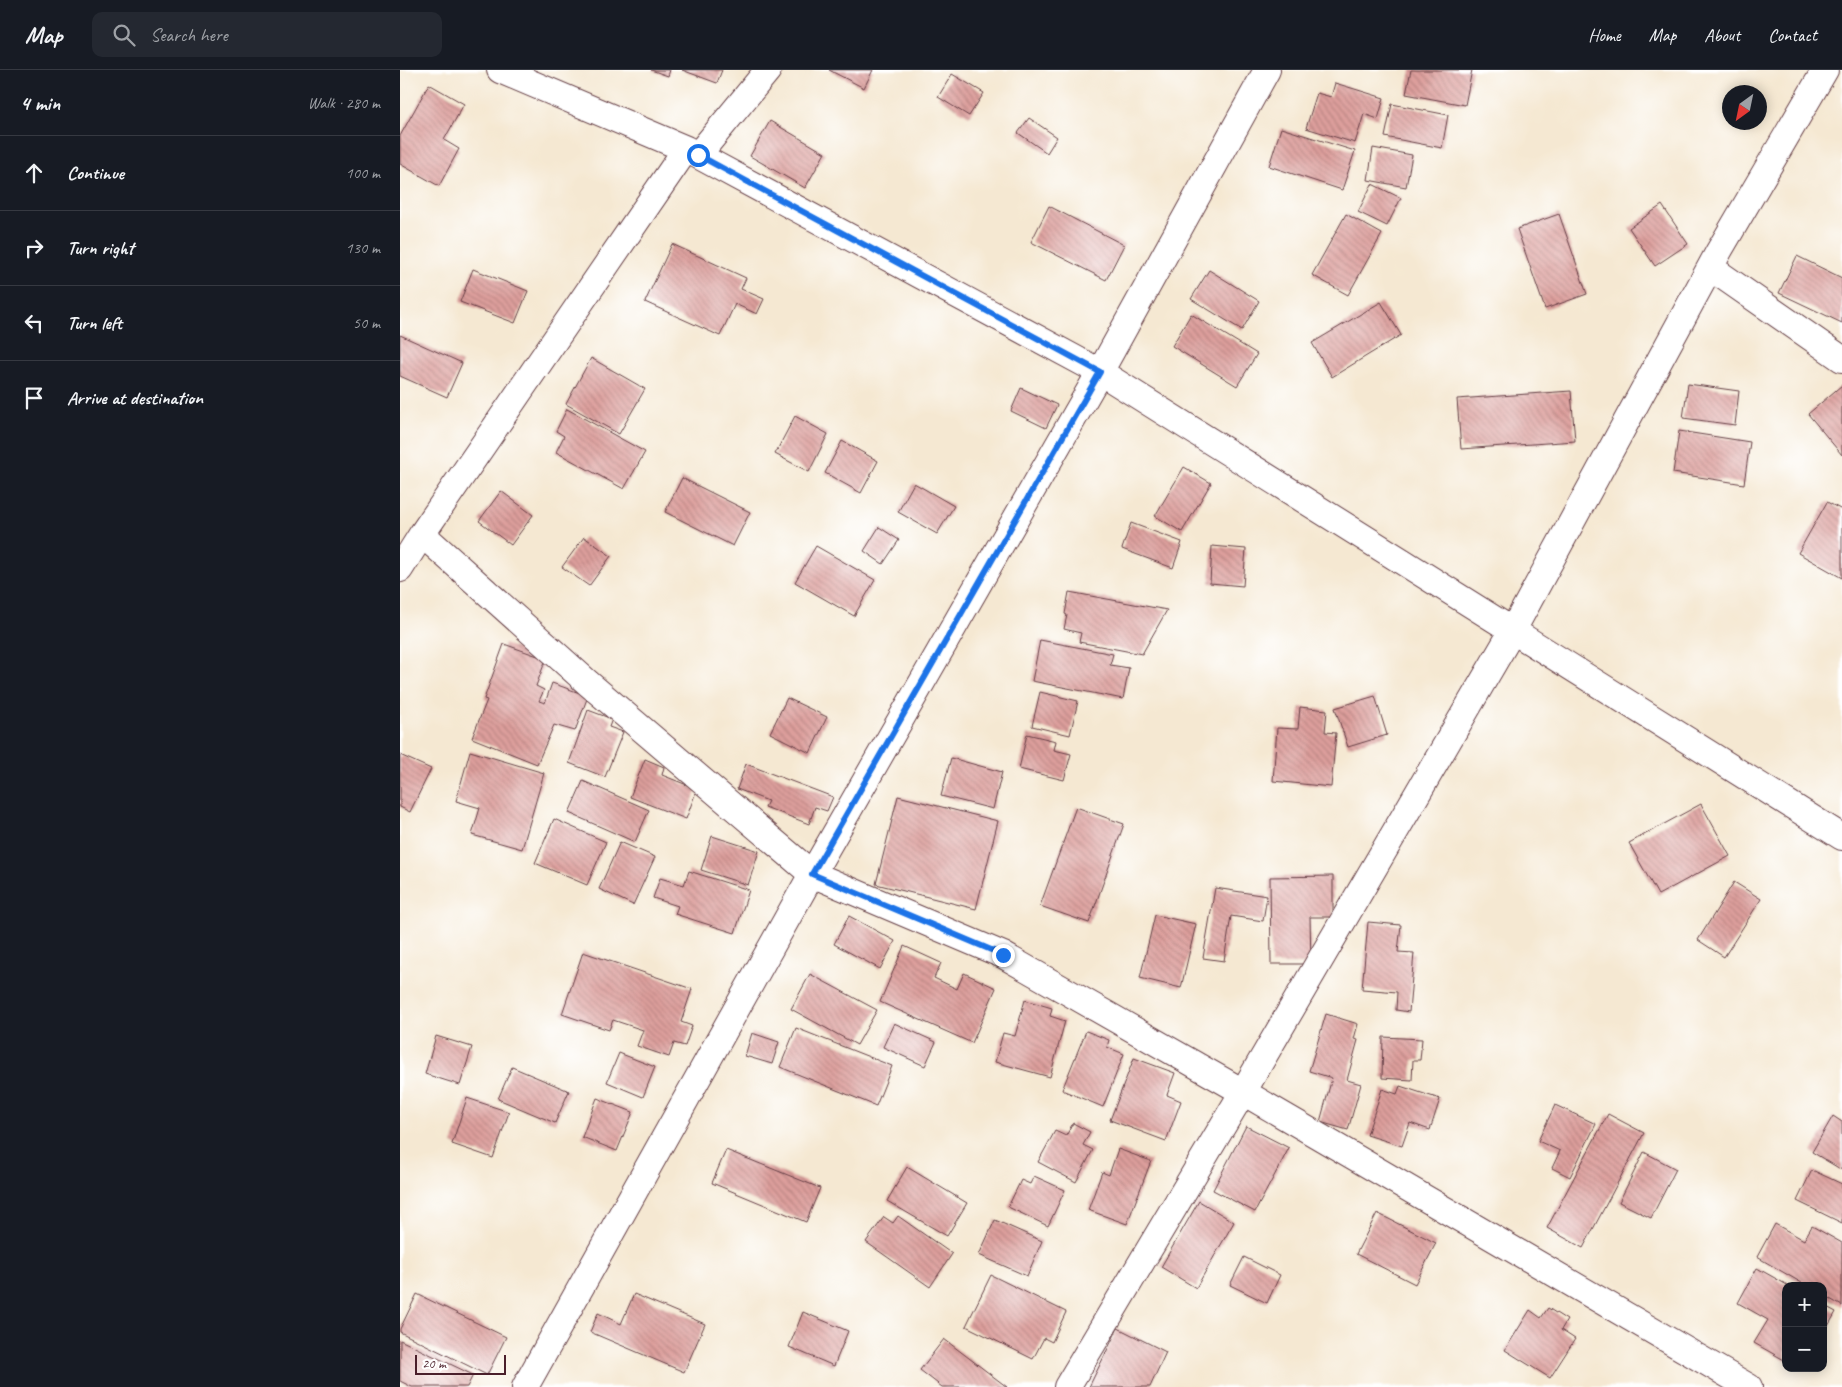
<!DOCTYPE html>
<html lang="en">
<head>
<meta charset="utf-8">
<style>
  :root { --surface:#171b24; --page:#242831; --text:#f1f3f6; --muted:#9ea1a6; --line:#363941 }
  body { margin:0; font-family:Caveat,sans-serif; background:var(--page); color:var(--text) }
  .controls { position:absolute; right:15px; bottom:15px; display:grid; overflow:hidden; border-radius:10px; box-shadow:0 2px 12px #0003 }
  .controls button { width:45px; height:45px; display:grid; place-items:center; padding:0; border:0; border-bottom:1px solid var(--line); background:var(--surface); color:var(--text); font:25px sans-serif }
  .compass { position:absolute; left:1322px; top:15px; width:45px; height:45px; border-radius:50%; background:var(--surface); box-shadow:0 2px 12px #0003; rotate:213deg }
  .scale { position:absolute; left:15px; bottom:12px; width:91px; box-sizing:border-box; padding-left:5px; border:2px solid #4a1f2b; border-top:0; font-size:14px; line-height:18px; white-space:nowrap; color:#4a1f2b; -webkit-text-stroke:4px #fff; paint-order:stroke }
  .stop { position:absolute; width:15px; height:15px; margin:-11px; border:4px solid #1a73e8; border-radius:50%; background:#fff }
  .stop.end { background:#1a73e8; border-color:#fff; box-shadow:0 1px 5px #0008 }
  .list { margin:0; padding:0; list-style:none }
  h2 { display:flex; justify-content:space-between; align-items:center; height:65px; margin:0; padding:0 20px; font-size:21px }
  h2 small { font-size:16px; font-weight:400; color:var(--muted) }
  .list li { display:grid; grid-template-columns:32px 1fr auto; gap:15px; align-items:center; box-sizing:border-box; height:75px; padding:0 20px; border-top:1px solid var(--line) }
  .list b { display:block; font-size:19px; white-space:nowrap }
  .list em { font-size:16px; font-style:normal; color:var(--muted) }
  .icon { flex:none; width:28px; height:28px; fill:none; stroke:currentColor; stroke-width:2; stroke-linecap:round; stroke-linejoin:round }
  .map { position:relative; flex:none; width:1442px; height:1317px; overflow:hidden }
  header { display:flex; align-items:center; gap:30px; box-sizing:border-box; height:70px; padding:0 25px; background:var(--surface); border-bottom:1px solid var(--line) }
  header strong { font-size:24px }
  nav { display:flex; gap:28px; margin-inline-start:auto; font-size:18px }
  .search { width:350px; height:45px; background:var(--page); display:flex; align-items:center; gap:12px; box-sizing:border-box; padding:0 18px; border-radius:10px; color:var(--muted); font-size:19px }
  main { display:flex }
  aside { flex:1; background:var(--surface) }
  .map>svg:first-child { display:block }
</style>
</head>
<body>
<header>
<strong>Map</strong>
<div class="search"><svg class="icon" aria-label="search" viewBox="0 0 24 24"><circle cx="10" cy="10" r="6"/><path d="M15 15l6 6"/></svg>Search here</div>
<nav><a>Home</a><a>Map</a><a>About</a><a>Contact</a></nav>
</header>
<main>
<aside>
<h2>4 min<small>Walk · 280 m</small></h2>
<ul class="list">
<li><svg class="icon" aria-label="ahead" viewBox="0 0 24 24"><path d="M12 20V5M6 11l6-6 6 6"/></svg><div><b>Continue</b></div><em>100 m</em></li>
<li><svg class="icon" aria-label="right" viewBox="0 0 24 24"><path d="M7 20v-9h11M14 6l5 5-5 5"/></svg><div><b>Turn right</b></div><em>130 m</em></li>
<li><svg class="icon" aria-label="left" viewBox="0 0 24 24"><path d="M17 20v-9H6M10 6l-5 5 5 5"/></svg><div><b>Turn left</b></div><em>50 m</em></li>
<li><svg class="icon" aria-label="arrive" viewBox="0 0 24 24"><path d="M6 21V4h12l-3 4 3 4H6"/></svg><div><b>Arrive at destination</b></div></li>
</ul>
</aside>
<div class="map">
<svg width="1442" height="1317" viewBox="0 0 1442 1317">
  <defs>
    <pattern id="building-back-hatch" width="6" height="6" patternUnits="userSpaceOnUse" patternTransform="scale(1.25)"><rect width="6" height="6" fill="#dd9f9c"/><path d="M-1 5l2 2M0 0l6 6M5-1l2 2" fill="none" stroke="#b5817f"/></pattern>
  </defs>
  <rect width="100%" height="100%" fill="#fff"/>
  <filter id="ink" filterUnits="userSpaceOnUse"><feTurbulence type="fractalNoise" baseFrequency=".02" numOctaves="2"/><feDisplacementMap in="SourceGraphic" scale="10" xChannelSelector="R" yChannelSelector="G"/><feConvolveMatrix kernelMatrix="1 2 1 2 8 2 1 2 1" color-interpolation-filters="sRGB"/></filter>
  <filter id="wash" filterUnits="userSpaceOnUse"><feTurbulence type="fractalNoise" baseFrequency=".0096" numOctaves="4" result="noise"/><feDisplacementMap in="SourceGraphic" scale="20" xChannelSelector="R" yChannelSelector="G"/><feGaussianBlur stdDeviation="1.12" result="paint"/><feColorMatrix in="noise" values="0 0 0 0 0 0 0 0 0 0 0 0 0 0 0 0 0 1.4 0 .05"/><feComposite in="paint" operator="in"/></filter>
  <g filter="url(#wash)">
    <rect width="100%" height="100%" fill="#f5e8d2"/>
    <g id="blocks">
      <path fill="url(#building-back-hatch)" d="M251 0H270L268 6Z
        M282 0H322L317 13Z
        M429 0H473L464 18Z
        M1011 0H1072L1065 35 1006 24Z
        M552 4 584 23 569 46 538 27Z
        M935 13 984 28 978 49 964 44 955 73 906 58 917 23 931 27Z
        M29 14 64 34 44 70 59 79 39 116 0 94V66Z
        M992 34 1048 45 1042 78 985 67Z
        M629 48 657 67 647 83 618 63Z
        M370 51 425 83 405 118 350 86Z
        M881 58 955 81 942 120 869 96Z
        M973 78 1012 85 1006 117 968 110Z
        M972 114 1001 128 987 156 958 142Z
        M1262 135 1288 174 1255 196 1229 158Z
        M649 136 724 175 706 210 631 172Z
        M946 144 982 164 948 225 912 205Z
        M1159 144 1187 224 1145 239 1117 159Z
        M272 174 346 208 341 219 364 229 357 244 335 234 320 266 245 232Z
        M1397 186 1442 208V253L1379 223Z
        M73 199 128 221 115 253 60 232Z
        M809 200 859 231 842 260 791 229Z
        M981 232 1001 265 932 307 912 273Z
        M791 244 857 284 837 316 772 276Z
        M0 265 62 293 47 327 0 306Z
        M191 288 245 319 219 364 166 334Z
        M1288 314 1339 321 1335 355 1283 348Z
        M1442 315V385L1408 344Z
        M621 318 657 335 646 358 611 341Z
        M1171 321 1175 371 1061 379 1057 329Z
        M167 339 245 382 224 419 156 382 164 366 156 361Z
        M395 346 428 364 409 402 375 384Z
        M1279 361 1350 372 1344 414 1273 403Z
        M442 371 478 391 461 423 425 403Z
        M784 397 811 413 782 462 755 446Z
        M282 408 350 442 333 476 265 442Z
        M514 413 554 436 537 464 498 442Z
        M101 421 133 445 111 475 79 451Z
        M1427 432 1442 440V508L1398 483Z
        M731 453 782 472 773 498 722 479Z
        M479 457 499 470 483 494 464 481Z
        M184 467 211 486 189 516 162 497Z
        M416 476 475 510 454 546 395 512Z
        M812 476 846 479 843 516 810 513Z
        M669 522 767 540 742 584 679 572 681 563 664 559 667 545 665 544Z
        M640 570 713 584 710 595 729 598 723 629 632 611Z
        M104 574 146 589 136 616 144 620 139 631 145 633 152 613 188 626 175 661 154 655 137 694 72 668 87 630 84 629Z
        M640 622 678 631 670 665 632 656Z
        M975 626 987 665 948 677 935 638Z
        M387 628 427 647 410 683 370 663Z
        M900 637 927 640 925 662 936 663 931 717 873 711 877 658 898 659Z
        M188 640 212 649 209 657 223 662 205 707 169 693Z
        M627 664 656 671 654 680 671 684 664 710 619 699Z
        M70 681 144 703 122 779 72 765 80 738 56 731Z
        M0 685 31 699 10 742 0 737Z
        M551 688 602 702 593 739 541 726Z
        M245 689 264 697 262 705 297 719 286 749 230 727Z
        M346 694 433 727 427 741 415 737 409 754 365 737 368 731 337 719Z
        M183 711 249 740 235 772 169 743Z
        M498 726 598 751 576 839 476 814Z
        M1301 734 1330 786 1258 825 1229 773Z
        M676 737 724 754 689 853 640 836Z
        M154 749 206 772 187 815 135 793Z
        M312 766 359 781 348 815 301 800Z
        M220 772 255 787 233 835 199 819Z
        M289 801 349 820 335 863 275 844 278 836 253 828 260 808 284 815Z
        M933 806V847H910L911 894H871L870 807Z
        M1334 812 1361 829 1324 887 1298 870Z
        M815 818 867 826 863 851 831 846 824 891 803 888Z
        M755 845 796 854 781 918 740 908Z
        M449 846 495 871 480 899 434 874Z
        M968 852 1001 855 998 882 1014 883 1009 942 996 940 997 922 962 919Z
        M504 876 541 893 534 908 557 919 564 903 596 918 572 973 480 932Z
        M183 882 292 919 281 952 292 956 285 976 274 973 269 987 237 976 243 960 213 950 209 960 162 944Z
        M410 904 477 940 457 975 391 939Z
        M625 930 652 938 650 946 665 951 650 1007 595 992 603 963 615 966Z
        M926 944 958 954 954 969 958 970 947 1010 961 1014 948 1060 920 1052 932 1008 909 1001Z
        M494 953 536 972 525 996 483 977Z
        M396 958 492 996 476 1036 380 997Z
        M686 961 709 970 707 977 724 984 703 1037 662 1020Z
        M352 963 379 972 372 994 345 986Z
        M36 966 72 977 60 1015 25 1004Z
        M983 967 1022 969 1020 990H1013L1012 1010 982 1008Z
        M219 983 255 997 243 1027 207 1012Z
        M734 988 775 1003 767 1025 781 1031 766 1071 710 1050Z
        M112 997 169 1021 155 1053 98 1029Z
        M1000 1016 1040 1029 1030 1060 1010 1053 1002 1076 967 1065 982 1019 997 1024Z
        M67 1028 109 1042 93 1088 52 1074Z
        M197 1028 233 1042 217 1081 182 1067Z
        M1155 1035 1196 1054 1170 1107 1152 1098 1160 1081 1138 1071Z
        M1208 1044 1244 1063 1183 1178 1147 1158Z
        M1433 1046 1442 1052V1100L1412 1082Z
        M673 1053 690 1062 683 1075 693 1080 676 1112 638 1092 655 1061 666 1066Z
        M846 1056 889 1078 855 1142 813 1120Z
        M718 1079 751 1091 727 1154 688 1140 702 1102 709 1105Z
        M326 1080 420 1118 406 1152 312 1113Z
        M1244 1082 1276 1099 1251 1148 1219 1132Z
        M507 1097 567 1133 547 1166 487 1131Z
        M1412 1100 1442 1114V1153L1397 1131Z
        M634 1106 665 1120 648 1156 608 1137 621 1110 630 1114Z
        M799 1131 834 1152 796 1218 761 1197Z
        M977 1143 1036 1173 1015 1214 956 1184Z
        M498 1146 552 1184 530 1217 466 1172 484 1147 493 1153Z
        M595 1150 642 1171 627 1206 579 1185Z
        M1375 1154 1404 1170 1412 1156 1442 1173V1236L1423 1225V1216H1407L1357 1187Z
        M844 1187 880 1205 867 1233 830 1215Z
        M1357 1198 1389 1216H1386V1291L1354 1273 1368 1250 1338 1233Z
        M591 1205 666 1242 652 1272 644 1268 633 1289 566 1256Z
        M17 1224 106 1267 87 1305 0 1262V1259Z
        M234 1224 305 1254 284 1302 190 1262 198 1243 221 1254Z
        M1423 1235 1436 1242 1423 1265Z
        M1148 1238 1167 1250 1161 1260 1175 1269 1150 1308 1105 1280 1130 1240 1141 1248Z
        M403 1242 448 1261 434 1296 389 1277Z
        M718 1258 766 1282 750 1317H689Z
        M544 1269 607 1317H542L520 1300Z
        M0 1270 73 1305 67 1317H12L0 1311Z"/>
    </g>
  </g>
  <g filter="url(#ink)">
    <use href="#blocks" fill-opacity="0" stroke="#643d44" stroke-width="1"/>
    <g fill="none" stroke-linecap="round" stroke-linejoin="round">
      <defs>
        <path id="street" d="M100 0 286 79 700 302 1442 767
          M298 85 368 0
          M1311 198 1442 289
          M22 464 188 613 412 804 603 885 843 1022 1349 1317
          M0 499 22 464 286 79
          M125 1317 412 804 700 302 867 0
          M667 1317 843 1022 1113 560 1319 181 1425 0"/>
      </defs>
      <use href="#street" stroke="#643d44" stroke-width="28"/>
      <use href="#street" stroke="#fff" stroke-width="26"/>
    </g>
  </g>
  <g fill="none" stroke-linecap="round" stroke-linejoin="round" filter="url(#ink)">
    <path stroke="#1a73e8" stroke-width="6" d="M298 85 700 302 412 804 603 885"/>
  </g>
</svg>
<div class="controls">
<button>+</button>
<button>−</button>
</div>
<svg class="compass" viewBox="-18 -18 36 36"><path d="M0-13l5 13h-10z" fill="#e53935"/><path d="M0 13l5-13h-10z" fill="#9ea1a6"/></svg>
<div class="scale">20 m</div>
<div class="stop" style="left:298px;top:85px"></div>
<div class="stop end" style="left:603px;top:885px"></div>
</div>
</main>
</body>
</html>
